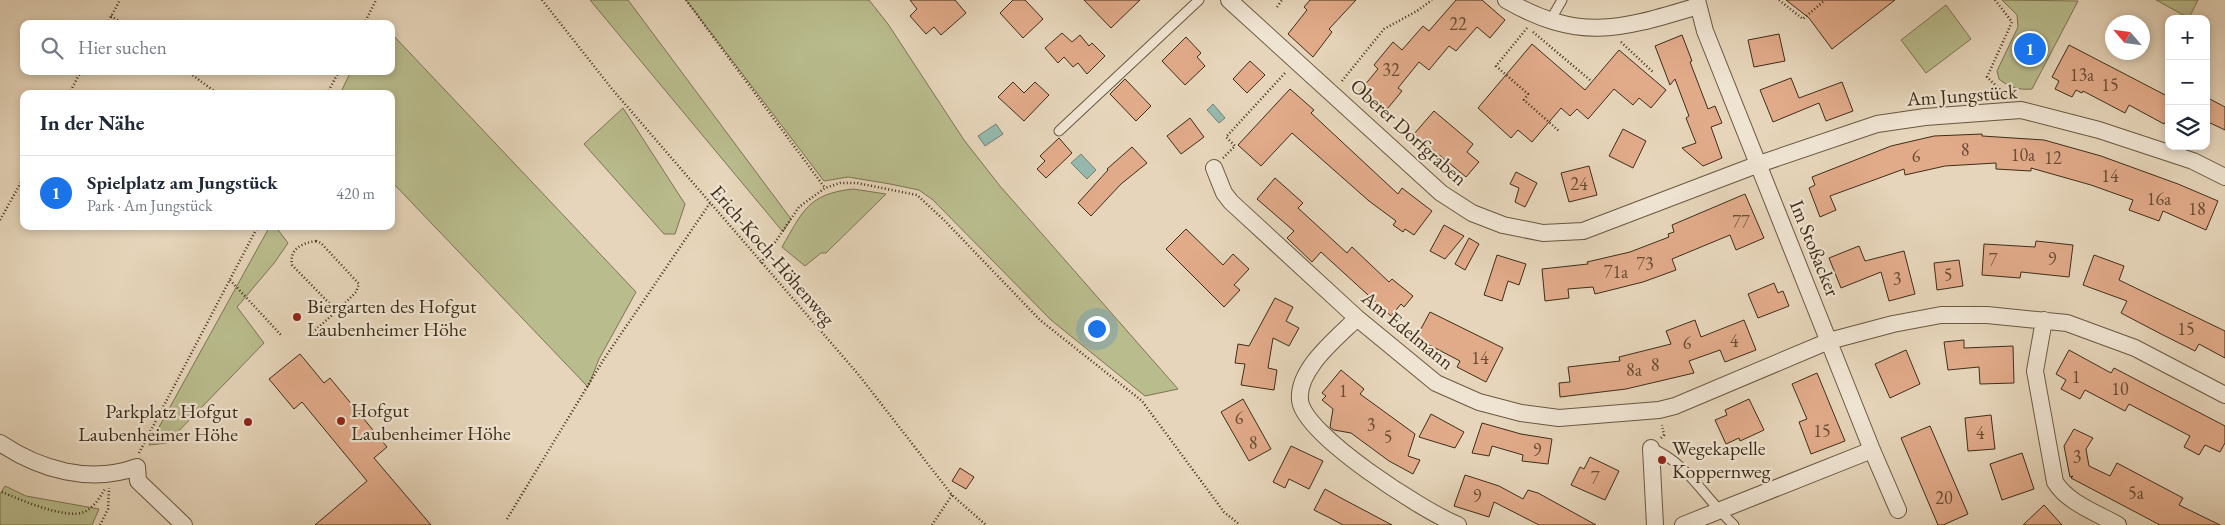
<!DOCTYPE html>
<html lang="de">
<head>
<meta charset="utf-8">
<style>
  :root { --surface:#fff; --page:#f6f6f7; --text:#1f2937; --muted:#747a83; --line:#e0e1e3; --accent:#1a73e8 }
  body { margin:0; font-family:"EB Garamond",serif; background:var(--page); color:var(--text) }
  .controls { position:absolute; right:15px; top:15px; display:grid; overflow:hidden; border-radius:10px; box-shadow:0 2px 8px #0003 }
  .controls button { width:45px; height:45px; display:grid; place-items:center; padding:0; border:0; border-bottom:1px solid var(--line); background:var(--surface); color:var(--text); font:25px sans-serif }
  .compass { position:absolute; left:2105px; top:15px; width:45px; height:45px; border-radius:50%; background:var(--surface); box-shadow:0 2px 8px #0003; rotate:298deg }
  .you { position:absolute; left:1096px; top:328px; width:18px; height:18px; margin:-12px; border:4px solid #fff; border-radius:50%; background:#1a73e8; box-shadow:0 0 0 8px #1a73e833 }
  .badge { display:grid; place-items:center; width:32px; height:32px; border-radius:50%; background:var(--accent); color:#fff; font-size:16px; font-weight:700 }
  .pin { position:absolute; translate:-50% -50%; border:2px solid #fff; box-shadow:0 1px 5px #0006 }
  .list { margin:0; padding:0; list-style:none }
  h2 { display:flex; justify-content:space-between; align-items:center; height:65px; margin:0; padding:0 20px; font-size:21px }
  h2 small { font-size:16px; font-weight:400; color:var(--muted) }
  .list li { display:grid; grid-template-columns:32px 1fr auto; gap:15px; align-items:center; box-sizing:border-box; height:75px; padding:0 20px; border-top:1px solid var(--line) }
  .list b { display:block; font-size:19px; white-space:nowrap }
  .list p { margin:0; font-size:16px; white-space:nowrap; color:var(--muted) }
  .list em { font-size:16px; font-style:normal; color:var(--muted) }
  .icon { flex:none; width:28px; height:28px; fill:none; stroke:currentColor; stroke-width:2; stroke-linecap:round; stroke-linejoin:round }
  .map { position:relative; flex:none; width:2225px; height:525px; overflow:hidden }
  .search { position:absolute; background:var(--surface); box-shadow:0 2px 8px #0003; left:20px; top:20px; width:375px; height:55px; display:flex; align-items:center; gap:12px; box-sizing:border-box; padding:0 18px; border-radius:10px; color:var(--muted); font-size:19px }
  .panel { position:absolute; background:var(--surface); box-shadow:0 2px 8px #0003; left:20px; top:90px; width:375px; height:140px; border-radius:10px }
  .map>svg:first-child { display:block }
</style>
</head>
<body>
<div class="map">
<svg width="2225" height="525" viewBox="0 0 2225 525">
  <rect width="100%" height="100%" fill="#e6d5ba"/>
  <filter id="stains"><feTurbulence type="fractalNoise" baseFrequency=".004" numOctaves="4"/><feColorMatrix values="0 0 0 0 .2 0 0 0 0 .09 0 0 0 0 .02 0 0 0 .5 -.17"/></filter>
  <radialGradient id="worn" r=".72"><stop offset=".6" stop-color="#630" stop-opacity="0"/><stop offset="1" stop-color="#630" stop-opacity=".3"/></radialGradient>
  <path fill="#b9bc8d" stroke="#7c7552" d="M590 0H628L791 219 783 232Z
    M686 0H869L888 24 964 140 1000 186 1178 389 1145 396 1051 320 933 200 919 190 890 184 848 177 824 181Z
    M2002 0 2078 1 2032 89C2018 90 2010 88 1999 79L1997 71 2018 27 2017 15Z
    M2156 0H2198L2189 18Z
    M1946 5 1971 39 1926 73 1901 40Z
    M391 33 636 292 599 359 588 387 391 181V94H340L351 71H391Z
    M623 108 685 204 675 234H664L584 144Z
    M853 189 886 194 826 253H821L805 266 782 247C803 211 808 194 853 189Z
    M270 226H275L288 243 275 262 237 307 264 343 167 443 149 445Z
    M5 486 26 496 99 509 92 525H0V494Z"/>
  <path fill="#96b9ae" stroke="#738172" d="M1213 104 1225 118 1219 123 1207 110Z
    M996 124 1003 134 985 146 978 136Z
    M1081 154 1096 170 1087 179 1071 163Z"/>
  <path fill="#e1aa89" stroke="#3f2e18" d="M910 0H955L966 13 941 35 934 27 926 34 910 16 917 9Z
    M1013 0H1025L1043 19 1023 38 1000 13Z
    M1084 0H1140L1111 28Z
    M1310 0H1356L1329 29 1332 32 1313 57 1288 34 1307 10 1304 7Z
    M1456 0H1482L1505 20 1490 38 1477 27 1456 51 1449 46 1429 70 1419 62 1398 88 1402 91 1383 114 1358 93 1378 69 1374 65 1393 42 1402 50 1423 26 1429 31Z
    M1786 0H1895L1832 49 1809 18Z
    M1062 33 1072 42 1080 35 1089 46 1092 43 1105 56 1087 74 1078 63 1073 67 1064 57 1058 63 1045 48Z
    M1779 34 1785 61 1754 67 1748 40Z
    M1682 35 1692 61 1690 62 1708 109 1715 106 1722 123 1711 127 1722 158 1703 166 1682 148 1696 143 1686 118 1689 116 1675 79 1670 85 1655 46Z
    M1186 37 1201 53 1197 57 1205 66 1185 85 1162 61Z
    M1532 44 1585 90 1619 50 1666 90 1651 108 1639 98 1633 105 1614 89 1588 119 1577 109 1570 116 1561 108 1532 142 1518 130 1511 138 1478 108Z
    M2069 45 2169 97V116L2164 124 2129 105 2125 113 2083 91 2082 93 2076 90 2072 97 2055 89 2059 81 2052 77Z
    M1250 61 1265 75 1247 93 1233 79Z
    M1791 78 1799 98 1842 82 1853 111 1826 121 1819 103 1773 122 1760 90Z
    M1125 79 1151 106 1136 121 1110 94Z
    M1013 82 1024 93 1035 82 1049 95 1024 121 998 97Z
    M1290 89 1314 110 1311 113 1398 194 1402 188 1432 211 1414 235 1405 229 1403 232 1393 225 1396 221 1369 201 1292 133 1261 166 1238 145Z
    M2206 97 2225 107V130L2206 121Z
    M1434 111 1473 144 1467 152 1479 162 1466 177 1414 134Z
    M1190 118 1204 137 1181 154 1167 136Z
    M1623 129 1646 141 1633 168 1609 156Z
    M1982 134V136L2044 140 2101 156 2178 184 2218 201 2206 230 2163 211 2159 221 2129 210 2133 200 2091 185 2031 168V171L1996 169V163L1945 166 1905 175 1904 169 1830 196 1836 210 1820 217 1809 188 1815 185 1812 177 1891 146 1934 136Z
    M1059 138 1072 153 1046 178 1037 169 1045 161 1040 156Z
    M1132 147 1147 163 1121 184 1091 216 1078 203 1108 170 1107 169Z
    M1589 166 1597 195 1569 202 1561 173Z
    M1516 172 1537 183 1525 207 1515 202 1519 188 1510 184Z
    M1275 178 1303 203 1298 208 1347 253 1352 247 1389 282 1392 279 1413 296 1404 307 1401 304 1391 316 1321 252 1312 262 1287 238 1294 231 1257 199Z
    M1745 194 1764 238 1736 250 1730 235 1672 259 1676 270 1643 282 1595 294 1593 287 1568 289 1569 298 1545 301 1542 269 1588 264 1587 262 1630 252 1669 237 1668 234 1674 232 1672 225Z
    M1444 225 1464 236 1445 259 1430 251Z
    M1186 229 1223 265 1233 254 1249 269 1234 285 1240 290 1224 307 1166 249Z
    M1469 238 1479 244 1465 270 1455 264Z
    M2036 241 2073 245 2069 277 2021 272 2020 278 1982 275 1984 244 2035 247Z
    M1859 246 1865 261 1904 251 1915 294 1889 301 1881 272 1841 288 1829 258Z
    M1497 255 1526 264 1519 285 1508 281 1502 301 1484 295Z
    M2094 255 2124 266 2119 280 2225 331V358L2199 344 2195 351 2163 335 2121 313 2127 301 2083 285Z
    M1959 260 1963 286 1937 290 1934 263Z
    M1774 283 1778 293 1783 291 1789 306 1758 318 1748 294Z
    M1275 298 1293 307 1286 321 1299 328 1289 346 1273 338 1268 368 1277 370 1274 390 1241 385 1245 364 1235 363 1238 344 1249 346Z
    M1430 312 1503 348 1486 382 1457 367 1460 361 1416 338Z
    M1695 320 1701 337 1744 320 1756 350 1725 362 1720 350 1689 361 1694 373 1626 389 1560 397 1559 383 1570 382 1568 367 1620 361 1619 357 1671 344 1666 331Z
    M1964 340V348L2013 346 2014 383 1980 384 1979 367 1948 370 1944 342Z
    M1906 350 1920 384 1890 398 1875 364Z
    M2069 350 2111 373 2114 368 2225 426V443L2220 452 2205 445 2199 455 2184 447 2190 436 2129 404 2125 411 2085 390 2080 399 2061 389 2066 380 2056 374Z
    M300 354 324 383 330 378 387 447 374 458 431 525H315L367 481 302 402 294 409 269 379Z
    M1341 370 1364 389 1360 394 1415 434 1408 456 1420 460 1413 474 1389 461 1351 433 1334 430 1330 427 1333 409 1322 400 1326 396 1322 393Z
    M1817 373 1845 441 1811 454 1799 422 1807 419 1792 384Z
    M1243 399 1271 449 1249 461 1221 412Z
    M1749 399 1764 430 1740 441 1739 438 1726 444 1715 420 1727 415 1725 410Z
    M1431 414 1464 432 1455 448 1419 437Z
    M1991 415 1995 449 1968 451 1965 418Z
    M1482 423 1521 434 1552 439 1548 464 1522 461 1523 455 1492 446 1489 456 1472 453Z
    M1930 426 1968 514 1943 525H1938L1901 438Z
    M2074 429 2093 438 2086 449 2089 466 2110 476 2117 463 2183 498 2179 505 2220 525H2160L2071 478 2073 476 2070 477 2064 446Z
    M1291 446 1323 461 1309 489 1289 479 1285 488 1273 482Z
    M2022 453 2034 489 2002 500 1990 464Z
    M1590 457 1619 471 1605 500 1571 485 1580 467 1584 469Z
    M960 468 974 477 966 489 952 481Z
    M1465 475 1499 486 1523 499 1528 490 1538 493 1596 525H1539L1494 502 1489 517 1454 506Z
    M1325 489 1341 498 1392 525H1343L1330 518 1314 510Z
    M2044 505 2062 525H2023Z"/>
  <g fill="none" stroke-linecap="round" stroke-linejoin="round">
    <defs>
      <path id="lane" d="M1550 21 1562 0
        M1059 131 1199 0
        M1651 448C1687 462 1706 500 1734 525"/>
      <path id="street" d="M1229 0 1441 193 1472 213 1503 225 1543 233 1583 231 1759 164 1877 124 1925 117 2021 110 2099 130 2193 161 2225 177
        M1506 0C1581 43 1621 29 1698 6
        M1697 0 1705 31 1872 450 1898 510
        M1214 168 1224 193 1231 202 1357 318 1436 383 1479 402 1521 413 1559 418 1659 410 1675 406 1829 341 1893 324 1941 315H1987L2067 323 2135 348 2225 395
        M1357 318C1337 338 1297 369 1300 400 1303 435 1425 512 1458 525
        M2044 320 2035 371 2055 482C2068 503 2097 513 2118 525
        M0 443C40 470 90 484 137 467L138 481 184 525
        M1651 448 1655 525
        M1683 525 1872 450"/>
    </defs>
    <use href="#lane" stroke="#695840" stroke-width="11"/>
    <use href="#street" stroke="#695840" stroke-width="18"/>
    <path stroke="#3f2e18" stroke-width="2.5" stroke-dasharray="1 2.5" stroke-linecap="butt" d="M542 0 612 89 858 374 952 495 986 525
      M686 0 825 188
      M1779 0 1803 19 1825 0
      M1995 0 2012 22 1987 77 2006 95
      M1277 7 1282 0
      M111 16 123 24
      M107 24 120 0
      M364 24 376 0
      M1527 28 1496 66 1528 94 1524 100 1559 131
      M1533 32 1590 80
      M1621 42 1654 73
      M187 71 218 94
      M1342 81 1384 29 1417 11 1432 0
      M69 94 81 71
      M327 94 339 71
      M1223 158 1235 146 1226 137 1286 72
      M0 220 24 177
      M316 241 321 243 359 284 356 292 341 307 334 308 292 265C289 249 302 243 316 241Z
      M761 263 799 207 825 188 840 183H857L917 195 943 219 1040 320 1142 401 1224 512 1240 525
      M230 280 281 335
      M310 335 331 316 334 308
      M1661 438 1664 435 1662 425
      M139 453 258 226
      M2 492C19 499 66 520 84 512 94 508 100 497 105 489
      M507 519 604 359 710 203
      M100 525 108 509 109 488
      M932 525 952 495"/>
    <use href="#lane" stroke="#efe4d2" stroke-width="9"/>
    <use href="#street" stroke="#efe4d2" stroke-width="16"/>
  </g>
  <g fill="#8f2418" stroke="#efe4d2" stroke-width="2">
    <circle cx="297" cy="317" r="5"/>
    <circle cx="341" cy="421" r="5"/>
    <circle cx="248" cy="422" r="5"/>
    <circle cx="1662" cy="460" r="5"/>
  </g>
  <g text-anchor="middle" stroke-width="4.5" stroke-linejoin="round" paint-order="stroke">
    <g font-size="18" fill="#684d34">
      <text x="1458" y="30">22</text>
      <text x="1391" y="76">32</text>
      <text x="2082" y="81">13a</text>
      <text x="2110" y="91">15</text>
      <text x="1965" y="156">8</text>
      <text x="2023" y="161">10a</text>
      <text x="1916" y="162">6</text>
      <text x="2053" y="164">12</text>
      <text x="2110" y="182">14</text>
      <text x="1579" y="190">24</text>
      <text x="2159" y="205">16a</text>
      <text x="2197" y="215">18</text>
      <text x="1741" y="228">77</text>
      <text x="2052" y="265">9</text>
      <text x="1993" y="266">7</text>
      <text x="1645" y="270">73</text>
      <text x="1616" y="278">71a</text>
      <text x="1948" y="281">5</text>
      <text x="1897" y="285">3</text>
      <text x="2186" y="335">15</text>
      <text x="1734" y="347">4</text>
      <text x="1687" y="349">6</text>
      <text x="1480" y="364">14</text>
      <text x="1655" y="371">8</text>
      <text x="1634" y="376">8a</text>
      <text x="2076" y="383">1</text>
      <text x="2120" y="395">10</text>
      <text x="1343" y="397">1</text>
      <text x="1239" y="424">6</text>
      <text x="1371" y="431">3</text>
      <text x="1822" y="437">15</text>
      <text x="1980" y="439">4</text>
      <text x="1388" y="443">5</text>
      <text x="1253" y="449">8</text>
      <text x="1537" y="456">9</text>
      <text x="2077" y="463">3</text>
      <text x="1595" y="484">7</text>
      <text x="2136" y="499">5a</text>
      <text x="1477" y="502">9</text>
      <text x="1944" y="504">20</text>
    </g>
    <g font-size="20" fill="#3f2e18" stroke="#efe4d2">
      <text transform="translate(1962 95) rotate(-4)" y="7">Am Jungstück</text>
      <text transform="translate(1409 132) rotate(42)" y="7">Oberer Dorfgraben</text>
      <text transform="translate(1815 248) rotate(68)" y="7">Im Stoßacker</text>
      <text transform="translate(773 255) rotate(49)" y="7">Erich-Koch-Höhenweg</text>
      <text transform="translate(1408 330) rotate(39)" y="7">Am Edelmann</text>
    </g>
    <g font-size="20" fill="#3f2e18" stroke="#efe4d2" text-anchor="start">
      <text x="307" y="313">Biergarten des Hofgut<tspan x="307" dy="23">Laubenheimer Höhe</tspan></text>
      <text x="351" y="417">Hofgut<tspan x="351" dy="23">Laubenheimer Höhe</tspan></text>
      <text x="238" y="418" text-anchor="end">Parkplatz Hofgut<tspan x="238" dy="23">Laubenheimer Höhe</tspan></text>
      <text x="1672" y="455">Wegekapelle<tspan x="1672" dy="23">Koppernweg</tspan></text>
    </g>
  </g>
  <rect width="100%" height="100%" filter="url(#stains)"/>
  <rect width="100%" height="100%" fill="url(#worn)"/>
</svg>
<div class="controls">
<button>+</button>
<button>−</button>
<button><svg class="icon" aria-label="layers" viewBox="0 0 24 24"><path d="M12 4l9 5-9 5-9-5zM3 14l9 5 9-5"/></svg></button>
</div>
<svg class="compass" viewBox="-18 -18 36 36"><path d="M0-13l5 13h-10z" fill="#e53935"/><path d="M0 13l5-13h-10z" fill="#747a83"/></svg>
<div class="you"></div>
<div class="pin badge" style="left:2030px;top:49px">1</div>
<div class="search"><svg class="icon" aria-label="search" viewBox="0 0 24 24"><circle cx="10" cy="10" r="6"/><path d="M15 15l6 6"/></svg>Hier suchen</div>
<section class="panel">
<h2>In der Nähe<small></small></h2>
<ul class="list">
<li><span class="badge">1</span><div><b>Spielplatz am Jungstück</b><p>Park · Am Jungstück</p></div><em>420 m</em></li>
</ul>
</section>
</div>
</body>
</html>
